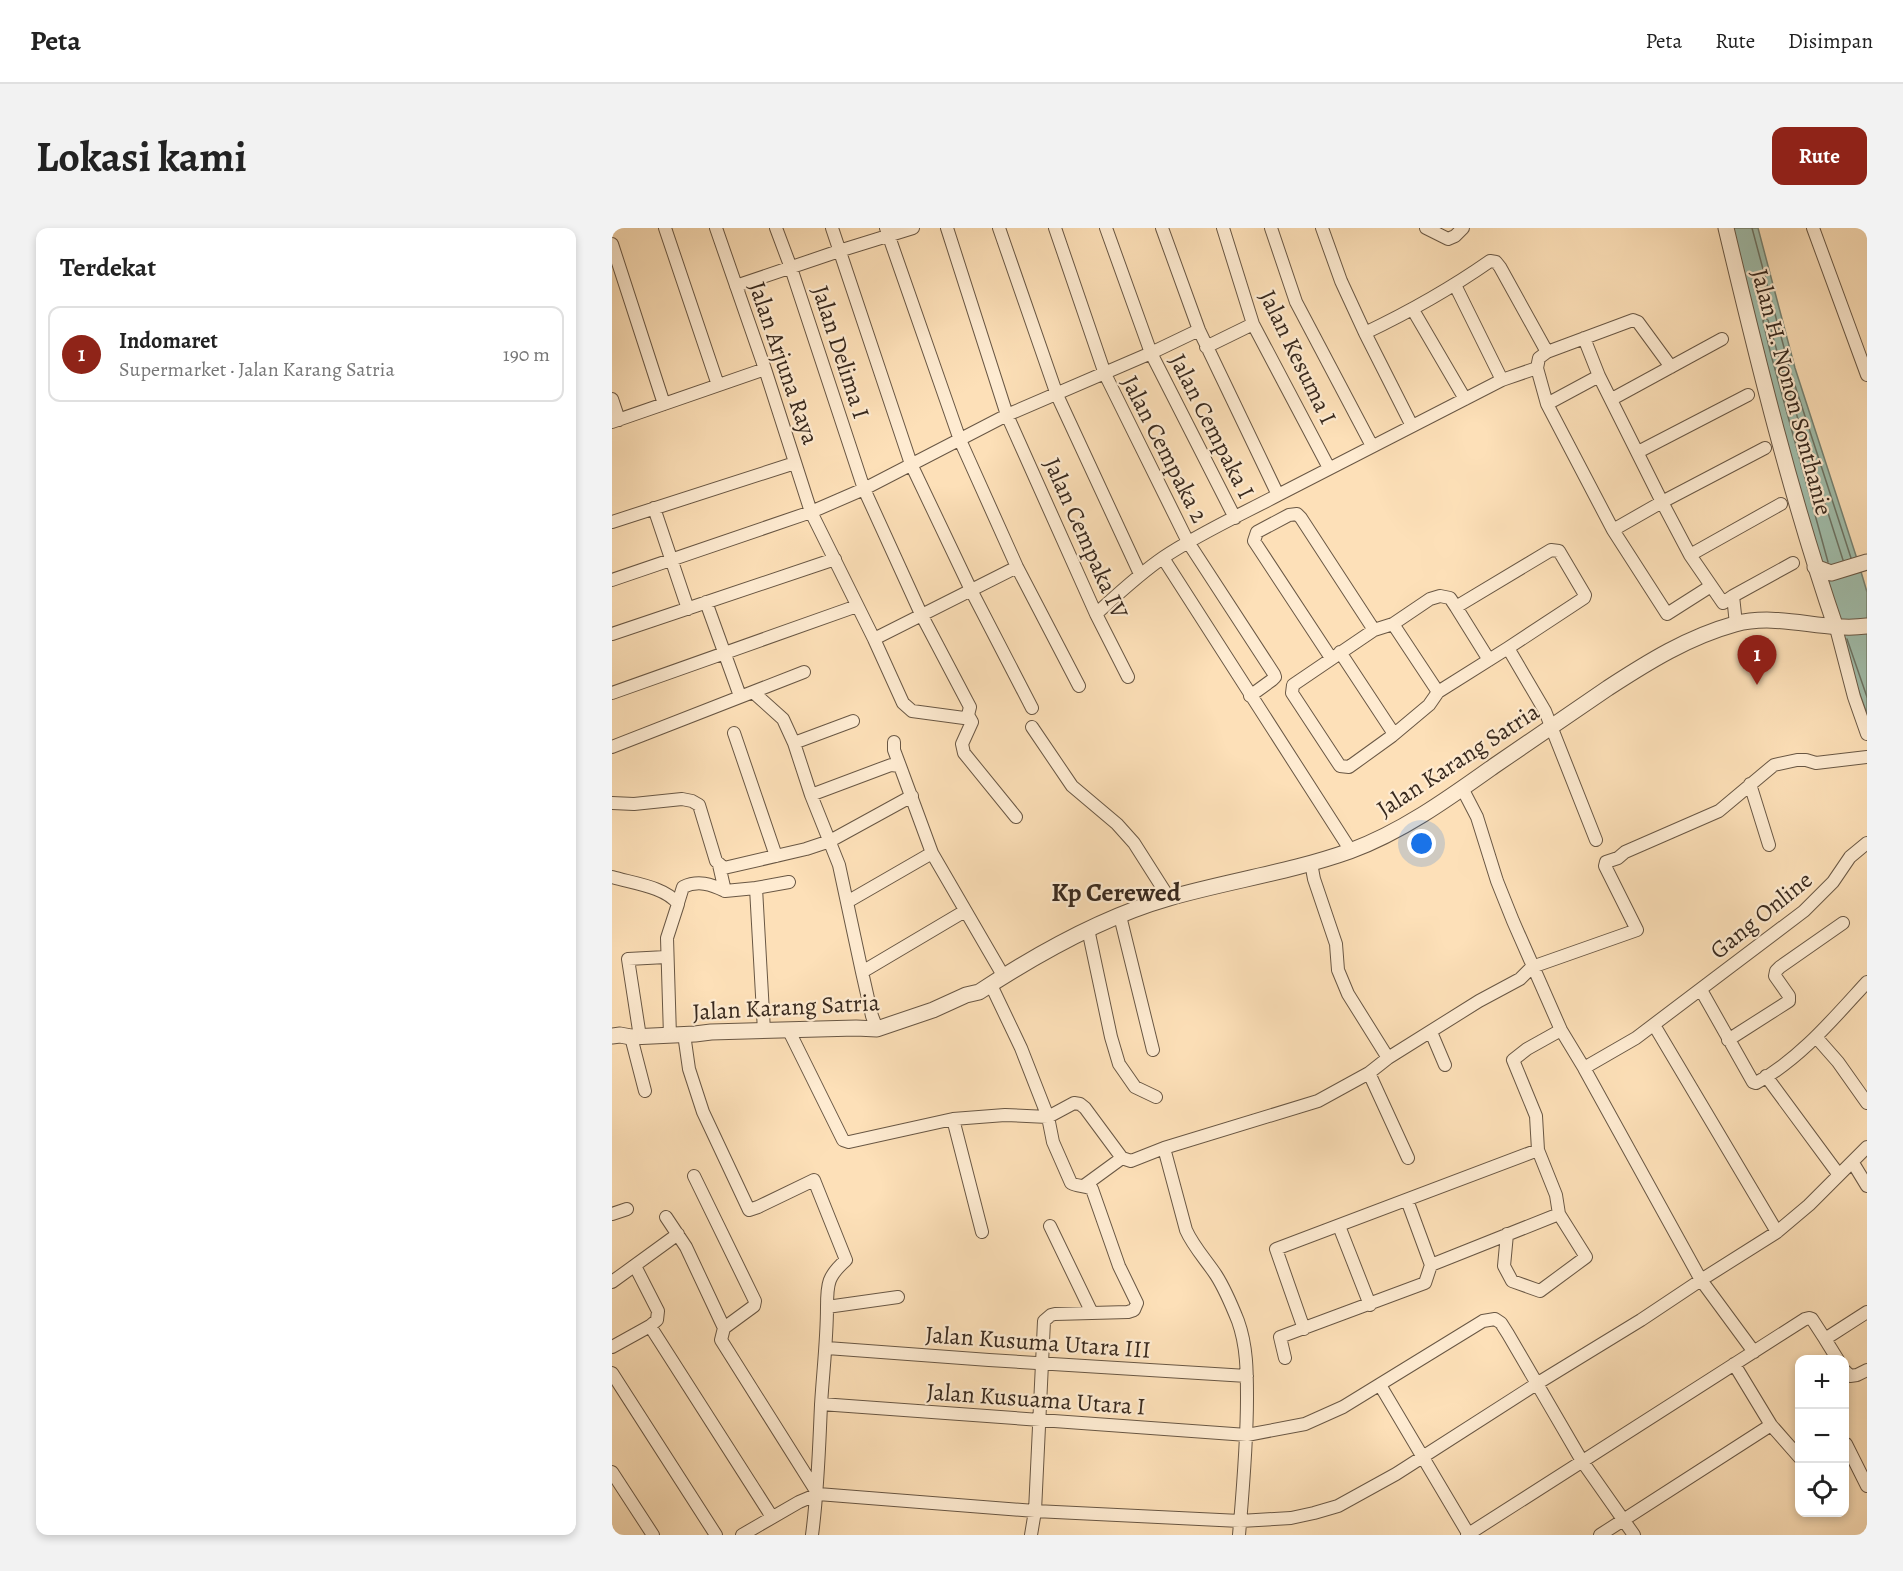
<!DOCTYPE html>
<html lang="id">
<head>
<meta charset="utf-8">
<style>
  :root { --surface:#fff; --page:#f2f2f2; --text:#222; --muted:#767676; --line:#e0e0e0; --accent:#8f2418 }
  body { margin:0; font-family:Alegreya,serif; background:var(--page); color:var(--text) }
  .controls { position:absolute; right:18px; bottom:18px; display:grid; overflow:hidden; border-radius:12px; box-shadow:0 3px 9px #0003 }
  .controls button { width:54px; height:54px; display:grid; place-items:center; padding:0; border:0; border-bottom:2px solid var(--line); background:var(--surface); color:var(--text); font:30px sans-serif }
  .you { position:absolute; left:810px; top:616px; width:21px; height:21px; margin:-15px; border:4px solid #fff; border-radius:50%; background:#1a73e8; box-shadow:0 0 0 9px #1a73e833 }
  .badge { display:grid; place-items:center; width:39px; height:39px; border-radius:50%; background:var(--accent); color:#fff; font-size:20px; font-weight:700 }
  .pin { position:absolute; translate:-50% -50px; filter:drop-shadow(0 2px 3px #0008) }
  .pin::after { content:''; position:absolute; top:32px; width:21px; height:18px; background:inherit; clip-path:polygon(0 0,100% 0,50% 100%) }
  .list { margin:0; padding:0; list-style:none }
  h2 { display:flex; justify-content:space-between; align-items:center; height:78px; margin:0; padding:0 24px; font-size:26px }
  h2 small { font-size:20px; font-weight:400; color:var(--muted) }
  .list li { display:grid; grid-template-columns:39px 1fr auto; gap:18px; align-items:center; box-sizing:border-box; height:96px; margin:0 12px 12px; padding:0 12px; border:2px solid var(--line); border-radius:12px }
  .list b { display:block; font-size:22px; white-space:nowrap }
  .list p { margin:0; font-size:20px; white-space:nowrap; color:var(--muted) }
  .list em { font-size:20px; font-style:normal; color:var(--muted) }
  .icon { flex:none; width:33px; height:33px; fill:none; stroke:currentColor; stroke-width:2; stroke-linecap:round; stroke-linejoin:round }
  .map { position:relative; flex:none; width:1255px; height:1307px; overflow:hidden; border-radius:12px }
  header { display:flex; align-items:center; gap:36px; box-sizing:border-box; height:84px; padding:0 30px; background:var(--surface); border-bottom:2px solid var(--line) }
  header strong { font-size:28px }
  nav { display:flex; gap:33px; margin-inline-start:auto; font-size:21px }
  .intro { display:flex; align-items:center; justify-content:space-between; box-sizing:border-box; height:144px; padding:0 36px }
  h1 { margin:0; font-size:42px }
  .button { padding:15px 27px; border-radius:12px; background:var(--accent); color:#fff; font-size:21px; font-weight:700 }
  main { display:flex; gap:36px; padding:0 36px }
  aside { flex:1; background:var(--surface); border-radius:12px; box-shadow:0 3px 9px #0003 }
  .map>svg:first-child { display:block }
</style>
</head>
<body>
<header>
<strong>Peta</strong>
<nav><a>Peta</a><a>Rute</a><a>Disimpan</a></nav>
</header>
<div class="intro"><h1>Lokasi kami</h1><a class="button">Rute</a></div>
<main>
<aside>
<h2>Terdekat<small></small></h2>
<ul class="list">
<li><span class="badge">1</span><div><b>Indomaret</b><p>Supermarket · Jalan Karang Satria</p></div><em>190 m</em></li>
</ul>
</aside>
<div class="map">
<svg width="1255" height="1307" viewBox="0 0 1255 1307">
  <rect width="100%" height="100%" fill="#fde0b8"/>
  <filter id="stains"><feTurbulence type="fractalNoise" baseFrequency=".00333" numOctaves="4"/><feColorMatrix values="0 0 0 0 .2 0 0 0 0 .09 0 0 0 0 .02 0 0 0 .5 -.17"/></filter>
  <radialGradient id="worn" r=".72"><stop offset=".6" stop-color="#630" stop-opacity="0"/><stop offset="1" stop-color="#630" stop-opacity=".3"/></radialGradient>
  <path fill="#a0bdab" stroke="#768273" stroke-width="1.5" d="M1114 0H1146L1183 140 1247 337 1255 364V486L1224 400Z"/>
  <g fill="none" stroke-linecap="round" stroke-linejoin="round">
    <path stroke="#6c7364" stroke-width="1.5" d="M1140 0 1178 142 1239 330
      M1216 334 1158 123 1151 93 1153 90 1156 92 1171 144 1231 332
      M1235 411 1255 469"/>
    <defs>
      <path id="minor" d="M53 0 106 157
        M104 0 153 141 199 284 262 411 291 475 300 483 352 490 356 487 358 479 309 386 252 261 179 40 164 0
        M220 0 299 236 359 362 420 480
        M274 0 348 212 405 339 467 458
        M335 0 395 187 484 386 516 449
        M387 0 445 167 528 346
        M443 0 493 146 576 314 662 446 663 449 660 452 638 468
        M494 0 539 125 623 290
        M611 0 641 96 717 240
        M659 0 684 74 760 218
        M710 0 729 53 753 105 800 198
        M814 0 836 11 843 8 851 0
        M1201 0 1255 147
        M0 16 52 176
        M843 57 890 152
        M124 58 227 23 301 0
        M801 82 853 171
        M753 105C797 84 838 61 878 33L884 34 888 39 935 124
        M972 110 987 148 1050 274 1078 327 1111 375 1121 368 1124 396
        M594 119 641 96
        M925 140 935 176 1001 302 1055 386 1099 358
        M0 171 7 192
        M1000 171 1110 111
        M935 176 987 148
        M0 194 153 141
        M1026 224 1136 167
        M666 267 890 152 925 140 927 130 935 124 1021 92 1026 94 1059 139
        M42 280 76 381
        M0 294 183 235
        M1001 302 1050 274 1153 220
        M1078 327 1169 276
        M551 330 739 623
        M0 352 199 284 252 261 395 187 539 125 587 102
        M1121 368 1181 335
        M94 374 128 468
        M844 379 939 322 947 323 973 367 972 370 896 420 826 464 817 477 780 508 737 539 728 538 680 465 681 457 762 402 781 396 818 371 828 368 838 370 844 379 877 432
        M484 386C506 366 527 346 552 329 588 305 628 287 666 267L587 102 550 0
        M781 396 826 464
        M1224 400 1242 469 1255 506
        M0 406 223 331
        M262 411 405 339
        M896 420 933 483 984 612
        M728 424 782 506
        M719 430 642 313 645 304 677 287 685 286 689 290 762 402
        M141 464 171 491 182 515 199 567 227 637 250 744 260 788 265 801
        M0 465 245 378
        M356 487 360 494 350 516 352 525 404 589
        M420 499 460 558 505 596 522 615 557 670
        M122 505 164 628
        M282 514V522L288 538
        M182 515 241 493
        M0 519 192 444
        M1138 556 1157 617
        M850 560 865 589 885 653 901 693 949 802 972 840 1089 1052 1142 1124
        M199 567 279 537 288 538 320 625 392 749
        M0 575 22 576 70 571 80 573 87 577 104 633 112 640 194 621 218 613 300 568
        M699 635 702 651 724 716 726 742 736 766 776 830
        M107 637 113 663 144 660 152 803
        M0 649C20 655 54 659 66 676L55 710 58 808
        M144 660 177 654
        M235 674 320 625
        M66 675 71 659C86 652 99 656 113 663
        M508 688 541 822
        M476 701 499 809 507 836 523 859 544 869
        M250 744 353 683
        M379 757 409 820 436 889 441 914 459 955C466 959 473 957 480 961L507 1038 525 1075 522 1082 516 1084 443 1086 439 1087 432 1093 423 1283 419 1307
        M1089 762 1141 854 1144 855C1188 831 1222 790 1255 754
        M1042 797 1165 1004
        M177 803 231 912 237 914 341 891 393 887 436 889 462 875 468 876 473 880 510 930 519 933 552 920 706 873 757 845 776 830 867 773 908 751 920 739 1025 702 993 638 994 634 1006 630 1013 624 1107 583 1162 537 1185 532H1194L1204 535 1255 529
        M819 804 833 837
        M72 806 77 841 91 884 137 982 146 979 202 952 234 1032C216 1048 215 1055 215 1079
        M19 809 33 863
        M28 809 16 731 54 729
        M1204 809 1226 834 1255 875
        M1116 812 1177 773V768L1163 748 1164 743 1168 739 1231 695
        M972 840 1024 810 1192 683 1221 654 1238 629 1255 615
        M757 845 796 930
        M1154 848 1227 947
        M341 891 370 1004
        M552 920 574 1002C581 1018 594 1032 604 1047 613 1061 620 1078 626 1093 635 1118 635 1144 635 1170 635 1216 631 1261 627 1307
        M1241 935 1255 958
        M82 948 143 1073 142 1078 112 1100 109 1112 206 1266
        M473 957 510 930
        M0 986 15 981
        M54 989 74 1019 112 1100
        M438 998 480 1085
        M727 998 758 1077
        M895 1006 892 1038 900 1053 928 1063 974 1029 947 986 944 967 926 922 924 888 901 832 915 821 949 802
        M819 1037 947 986
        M23 1038 46 1083 45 1092 38 1098
        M0 1054 66 1006
        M692 1101 664 1021 926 922
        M1213 1111 1226 1132
        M0 1119 38 1098 160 1289
        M215 1120 377 1132 635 1148
        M673 1130 668 1109 813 1055 819 1037 795 972
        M1122 1136 1159 1197 1188 1230
        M1232 1142 1238 1148 1245 1147 1255 1142
        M0 1145 104 1307
        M768 1157 857 1307
        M209 1176 635 1207 693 1196 731 1179 871 1093 883 1091 889 1095 896 1106 970 1233 1022 1307
        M1232 1217 1234 1216 1255 1258
        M0 1244 41 1307
        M130 1307 187 1274 206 1266 423 1283 628 1293 679 1290 702 1285 726 1278 784 1246 926 1155 1029 1092 1089 1052 1165 1004 1197 977 1255 919
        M200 1307C206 1262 207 1221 209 1177 211 1144 215 1111 215 1079L286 1069
        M855 1307 1193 1091 1197 1090 1200 1091 1213 1111 1255 1084
        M988 1307 1159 1197"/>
      <path id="tertiary" d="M1114 0C1146 134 1179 269 1224 400
        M1203 339 1219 345 1255 334
        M0 808 8 807 19 809 83 806 99 804 244 800 265 801 321 782 354 767 367 764C425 726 490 689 557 670 616 653 679 644 738 623 790 604 837 570 882 538 920 512 958 486 996 460 1036 434 1076 409 1123 396 1167 384 1211 404 1255 398"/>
    </defs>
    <use href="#minor" stroke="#695744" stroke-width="14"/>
    <use href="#tertiary" stroke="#695744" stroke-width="17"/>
    <use href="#minor" stroke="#feebd1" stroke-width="12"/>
    <use href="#tertiary" stroke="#feebd1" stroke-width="15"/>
  </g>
  <g text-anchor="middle" stroke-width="4.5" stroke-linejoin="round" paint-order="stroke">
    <g font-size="24" fill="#38291e" stroke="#feebd1">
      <text transform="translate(229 124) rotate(72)" y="8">Jalan Delima I</text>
      <text transform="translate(686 129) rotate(64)" y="8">Jalan Kesuma I</text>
      <text transform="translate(172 135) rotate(71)" y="8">Jalan Arjuna Raya</text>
      <text transform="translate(1180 164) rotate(75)" y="8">Jalan H. Nonon Sonthanie</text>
      <text transform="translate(600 198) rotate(63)" y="8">Jalan Cempaka I</text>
      <text transform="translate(553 221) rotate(63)" y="8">Jalan Cempaka 2</text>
      <text transform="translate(474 310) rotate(66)" y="8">Jalan Cempaka IV</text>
      <text transform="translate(846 532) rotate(-33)" y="8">Jalan Karang Satria</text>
      <text transform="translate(1149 687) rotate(-39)" y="8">Gang Online</text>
      <text transform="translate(174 779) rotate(-3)" y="8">Jalan Karang Satria</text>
      <text transform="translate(426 1114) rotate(4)" y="8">Jalan Kusuma Utara III</text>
      <text transform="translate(424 1171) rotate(4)" y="8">Jalan Kusuama Utara I</text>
    </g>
    <g font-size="26" font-weight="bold" fill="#38291e" stroke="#feebd1">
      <text x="504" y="673">Kp Cerewed</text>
    </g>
  </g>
  <rect width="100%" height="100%" filter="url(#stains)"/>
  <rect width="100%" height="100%" fill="url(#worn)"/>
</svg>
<div class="controls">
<button>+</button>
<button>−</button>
<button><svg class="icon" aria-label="locate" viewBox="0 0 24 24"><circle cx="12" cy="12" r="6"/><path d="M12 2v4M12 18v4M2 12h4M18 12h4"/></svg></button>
</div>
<div class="you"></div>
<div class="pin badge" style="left:1145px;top:457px">1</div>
</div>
</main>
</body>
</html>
